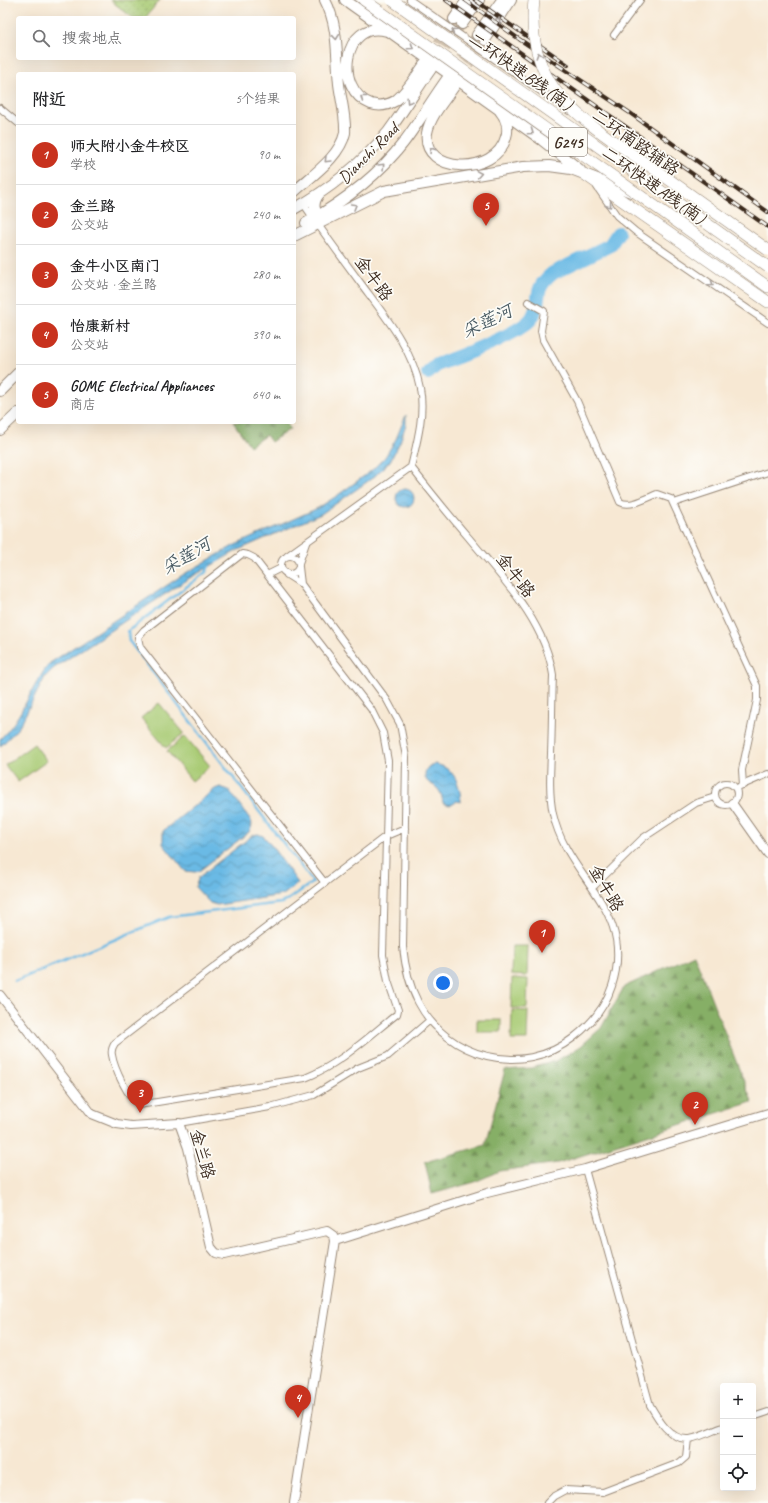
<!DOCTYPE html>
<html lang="zh">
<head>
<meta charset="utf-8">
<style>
  :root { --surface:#fff; --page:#f6f6f6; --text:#202124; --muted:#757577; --line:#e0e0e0; --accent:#c8321e }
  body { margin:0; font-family:Caveat,"LXGW WenKai TC",sans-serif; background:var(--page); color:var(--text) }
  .controls { position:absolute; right:12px; bottom:12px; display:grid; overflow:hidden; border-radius:4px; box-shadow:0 4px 16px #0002 }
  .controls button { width:36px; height:36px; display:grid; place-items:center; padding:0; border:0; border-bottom:1px solid var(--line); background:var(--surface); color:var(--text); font:20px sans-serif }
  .you { position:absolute; left:443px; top:983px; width:14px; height:14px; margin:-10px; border:3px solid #fff; border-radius:50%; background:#1a73e8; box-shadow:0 0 0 6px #1a73e833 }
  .badge { display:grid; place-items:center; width:26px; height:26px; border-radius:50%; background:var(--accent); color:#fff; font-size:13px; font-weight:700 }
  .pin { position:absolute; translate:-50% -33px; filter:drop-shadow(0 1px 2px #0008) }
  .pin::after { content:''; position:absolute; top:21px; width:14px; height:12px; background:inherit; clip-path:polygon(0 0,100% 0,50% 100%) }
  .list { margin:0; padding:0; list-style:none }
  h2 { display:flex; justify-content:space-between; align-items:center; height:52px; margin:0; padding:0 16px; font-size:17px }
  h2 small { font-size:13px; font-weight:400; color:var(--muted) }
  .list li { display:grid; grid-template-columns:26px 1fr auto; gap:12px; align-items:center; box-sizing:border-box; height:60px; padding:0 16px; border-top:1px solid var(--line) }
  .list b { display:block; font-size:15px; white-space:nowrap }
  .list p { margin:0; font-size:13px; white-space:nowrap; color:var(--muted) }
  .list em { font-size:13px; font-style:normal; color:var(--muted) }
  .icon { flex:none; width:22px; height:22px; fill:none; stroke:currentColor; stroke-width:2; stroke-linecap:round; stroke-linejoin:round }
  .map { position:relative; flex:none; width:768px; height:1503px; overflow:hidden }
  .search { position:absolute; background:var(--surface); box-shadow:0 4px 16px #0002; left:16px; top:16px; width:280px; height:44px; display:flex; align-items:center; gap:10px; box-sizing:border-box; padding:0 14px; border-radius:4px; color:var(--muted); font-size:15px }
  .panel { position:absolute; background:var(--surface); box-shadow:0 4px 16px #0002; left:16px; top:72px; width:280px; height:352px; border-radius:4px }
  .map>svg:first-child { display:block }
</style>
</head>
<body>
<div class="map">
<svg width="768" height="1503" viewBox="0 0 768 1503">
  <defs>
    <pattern id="forest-firs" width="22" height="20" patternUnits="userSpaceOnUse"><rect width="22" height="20" fill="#86af66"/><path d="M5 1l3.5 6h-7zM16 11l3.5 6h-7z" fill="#6f8f53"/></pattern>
    <pattern id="park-dots" width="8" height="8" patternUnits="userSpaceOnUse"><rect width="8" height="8" fill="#a9cb74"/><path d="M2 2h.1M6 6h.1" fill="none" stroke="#92ae64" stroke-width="1.8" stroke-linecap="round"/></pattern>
    <pattern id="water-waves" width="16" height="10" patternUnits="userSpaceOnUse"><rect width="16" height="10" fill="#6abae5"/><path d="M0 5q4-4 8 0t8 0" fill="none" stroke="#5897b9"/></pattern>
  </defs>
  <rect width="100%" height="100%" fill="#fdfcf7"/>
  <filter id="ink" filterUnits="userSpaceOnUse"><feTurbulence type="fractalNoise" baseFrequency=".025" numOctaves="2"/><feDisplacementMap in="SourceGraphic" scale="8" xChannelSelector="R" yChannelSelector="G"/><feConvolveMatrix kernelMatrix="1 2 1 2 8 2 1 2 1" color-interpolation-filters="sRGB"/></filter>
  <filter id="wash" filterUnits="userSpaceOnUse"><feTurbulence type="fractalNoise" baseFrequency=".012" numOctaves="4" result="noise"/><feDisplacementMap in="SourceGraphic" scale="16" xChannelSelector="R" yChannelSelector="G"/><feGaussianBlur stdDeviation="0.9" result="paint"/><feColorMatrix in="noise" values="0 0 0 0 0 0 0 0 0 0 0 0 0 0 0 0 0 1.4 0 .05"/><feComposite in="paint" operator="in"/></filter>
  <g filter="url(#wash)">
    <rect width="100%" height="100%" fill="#f7e8d3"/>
    <path fill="url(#forest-firs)" stroke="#606c42" d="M233 422H286L290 429 271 442 266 435 250 446Z
      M694 954 752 1102 558 1163 499 1171 475 1182 432 1194 425 1162 485 1145 505 1070 531 1068 556 1061 581 1046 601 1028 624 987Z"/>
    <path fill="url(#park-dots)" stroke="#727a49" d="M110 0H160L145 18H133Z"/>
    <path fill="#a9cb74" stroke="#727a49" d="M159 703 184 733 166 748 141 718Z
      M185 736 210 766 192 781 167 751Z
      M34 744 47 761 18 782 5 765Z
      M512 946H528L527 976 511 975Z
      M512 978 528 979 527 1008H511Z
      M512 1010 528 1011 527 1040H511Z
      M477 1020H501V1032H477Z"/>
    <path fill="url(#water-waves)" stroke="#527282" d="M406 415V424L400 442 390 461 375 476 357 489 321 514 238 550 188 579 54 668 45 677 19 727 0 747V739C23 718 30 687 50 663L184 574 235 545 318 508 338 495 371 471 385 457 396 439Z
      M396 498a9 9 0 1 1 18 0a9 9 0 1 1-18 0Z
      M434 764C454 767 460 783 461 802L456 801 450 805 443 803C442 797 441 792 437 788 434 785 430 784 427 781 422 774 427 765 434 764Z
      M220 787 229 790 250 819C253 824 252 827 249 832L199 871 195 872 185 871 163 844V831L215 789Z
      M258 834 263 836 268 841 298 883 283 895 217 905 210 903 195 887 199 877 253 835Z"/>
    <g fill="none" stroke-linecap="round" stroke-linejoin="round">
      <path stroke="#6abae5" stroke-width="2.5" d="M15 981 169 917 281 903 286 901 313 882 129 641 128 631 206 572 209 566"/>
      <path stroke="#6abae5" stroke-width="14" d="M428 373 437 365C456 357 525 333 533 316 543 297 531 291 553 273L610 245 618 233"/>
    </g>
  </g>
  <g filter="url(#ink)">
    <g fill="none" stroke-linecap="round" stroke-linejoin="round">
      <path stroke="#d1c2af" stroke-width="10" stroke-dasharray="10 5" stroke-linecap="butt" d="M430 56 454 19
        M436 60 462 24
        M452 71 477 35
        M460 77 485 40"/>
      <defs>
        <path id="minor" d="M410 0 569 111
          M614 35 640 0
          M0 108 18 123
          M597 187 617 216 636 232 768 323
          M528 302 544 311 541 331 543 340 577 401 620 502C630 508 647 498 657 494L671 499 757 686V700L742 770 743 785
          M674 503 768 472
          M281 565a9 9 0 1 1 18 0a9 9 0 1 1-18 0Z
          M287 556 411 467C417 442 425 414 420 388 413 350 385 316 362 285 342 258 322 231 303 203
          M299 563 306 543
          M267 575 281 568
          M287 575 301 584 299 567
          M301 584 387 700 400 724 406 757 403 947C405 966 409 985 418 1002 447 1058 522 1078 573 1038 590 1025 605 1008 612 986 637 909 567 879 553 814 549 795 550 774 551 754 552 728 552 701 553 675 545 621 502 578 469 538 449 515 430 491 411 467
          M715 794a11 11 0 1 1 22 0a11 11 0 1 1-22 0Z
          M740 786 768 774
          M325 883 140 647 138 637 144 630 242 554 248 555 254 558 371 709 383 733 388 761 383 955 388 981 398 1010 397 1014C368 1037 340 1064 305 1078L139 1105C128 1098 114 1068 112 1055 111 1051 113 1046 115 1043L386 836 405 828
          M593 887 643 838 696 803 715 797
          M179 1123 270 1107 314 1095 358 1068 388 1056 430 1020
          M585 1169 650 1405C658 1419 670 1440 688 1439 697 1439 714 1430 723 1427
          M753 1417 768 1412
          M547 1503 554 1496 565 1490 603 1492 679 1463 686 1457 688 1439"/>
        <path id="tertiary" d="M732 803 768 854
          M0 995 92 1114 117 1124 131 1126 179 1123 188 1148 211 1247 216 1253 224 1255 327 1231 334 1236 335 1241 294 1503
          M335 1241 487 1193 585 1169 768 1113"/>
        <path id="primary" d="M345 0 542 140 580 170
          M454 19 467 0
          M462 24 479 0
          M387 31C343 18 333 90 371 104 380 107 388 105 395 101 407 92 416 77 424 65
          M477 35 502 0
          M485 40 511 0
          M455 85C445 100 430 116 427 133 421 174 496 177 506 137 509 128 506 118 500 111
          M294 192C311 176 340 157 345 133 346 117 341 100 339 84 336 55 339 27 325 0
          M320 193C312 202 312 214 325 218
          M294 209C330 189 362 163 388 132 403 112 416 90 431 69
          M306 223C343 202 378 176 404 142 419 122 432 100 447 79
          M294 236 384 191 523 167 549 166 571 169 631 192
          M0 391 18 373
          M0 430 18 413"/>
        <path id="trunk" d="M584 174 768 302
          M673 219 768 287"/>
      </defs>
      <use href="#minor" stroke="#998978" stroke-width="8"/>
      <use href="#tertiary" stroke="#998978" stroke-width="10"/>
      <use href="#primary" stroke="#998978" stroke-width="12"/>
      <use href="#trunk" stroke="#998978" stroke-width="12"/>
      <use href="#minor" stroke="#fff" stroke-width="6"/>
      <use href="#tertiary" stroke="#fff" stroke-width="8"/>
      <use href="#primary" stroke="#fff" stroke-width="10"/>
      <use href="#trunk" stroke="#fff" stroke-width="11"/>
      <defs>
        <path id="rail" d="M446 0 768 227
          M465 0 519 39 630 113 768 212
          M475 0 568 65"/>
      </defs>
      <use href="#rail" stroke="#3b2a1e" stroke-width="4"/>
      <use href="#rail" stroke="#fdfcf7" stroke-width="2.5" stroke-dasharray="8" stroke-linecap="butt"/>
      <defs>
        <path id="trunk-bridge" d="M364 0 673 219
          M392 0 768 267
          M534 0C531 28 535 58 550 82 570 116 624 148 657 171 694 197 731 224 768 250"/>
      </defs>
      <use href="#trunk-bridge" stroke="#998978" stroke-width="12" stroke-linecap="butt"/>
      <use href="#trunk-bridge" stroke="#fff" stroke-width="11"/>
    </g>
    <defs><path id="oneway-chevron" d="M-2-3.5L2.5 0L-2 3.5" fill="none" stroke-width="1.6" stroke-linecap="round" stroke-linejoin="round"/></defs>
    <g stroke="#a79f9a">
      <use href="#oneway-chevron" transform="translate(498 20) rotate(-57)"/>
      <use href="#oneway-chevron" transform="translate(454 31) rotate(-145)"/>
      <use href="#oneway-chevron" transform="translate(336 37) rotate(84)"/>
      <use href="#oneway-chevron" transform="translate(411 47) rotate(35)"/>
      <use href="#oneway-chevron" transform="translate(539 55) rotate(-107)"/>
      <use href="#oneway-chevron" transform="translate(363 98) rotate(-143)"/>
      <use href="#oneway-chevron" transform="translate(409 101) rotate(123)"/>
      <use href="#oneway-chevron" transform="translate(531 132) rotate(35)"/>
      <use href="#oneway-chevron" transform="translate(432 150) rotate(-122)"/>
      <use href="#oneway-chevron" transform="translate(327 160) rotate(135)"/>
      <use href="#oneway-chevron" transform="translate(382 166) rotate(-45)"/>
      <use href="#oneway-chevron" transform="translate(479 174) rotate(-10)"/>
      <use href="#oneway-chevron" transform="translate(609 205) rotate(54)"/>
      <use href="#oneway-chevron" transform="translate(354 206) rotate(-30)"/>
      <use href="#oneway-chevron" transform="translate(711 284) rotate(34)"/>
    </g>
  </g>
  <g text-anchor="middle" stroke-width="3.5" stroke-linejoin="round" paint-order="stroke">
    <rect fill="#fdfcf7" stroke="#75695f" stroke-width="1" x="549" y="128" width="38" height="28" rx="3"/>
    <g font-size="16" font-weight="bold" fill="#3b2a1e">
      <text x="568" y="148">G245</text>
    </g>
    <g font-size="17" fill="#3b2a1e" stroke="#fdfcf7">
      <text transform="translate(521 71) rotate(35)" y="6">二环快速B线(南)</text>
      <text transform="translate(636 142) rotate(35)" y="6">二环南路辅路</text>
      <text transform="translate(368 153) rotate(-45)" y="6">Dianchi Road</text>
      <text transform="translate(654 185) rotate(35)" y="6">二环快速A线(南)</text>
      <text transform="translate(374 278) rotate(54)" y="6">金牛路</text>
      <text transform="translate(516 575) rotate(52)" y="6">金牛路</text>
      <text transform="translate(607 888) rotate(60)" y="6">金牛路</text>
      <text transform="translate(203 1154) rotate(75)" y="6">金兰路</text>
    </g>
    <g font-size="18" font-style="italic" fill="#4b5c64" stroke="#fdfcf7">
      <text transform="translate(487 321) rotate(-26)" y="6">采莲河</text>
      <text transform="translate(186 556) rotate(-31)" y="6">采莲河</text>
    </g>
  </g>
</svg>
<div class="controls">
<button>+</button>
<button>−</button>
<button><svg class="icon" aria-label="locate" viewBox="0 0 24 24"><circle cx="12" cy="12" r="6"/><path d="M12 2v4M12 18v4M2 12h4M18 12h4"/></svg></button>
</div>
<div class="you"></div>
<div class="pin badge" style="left:542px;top:953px">1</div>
<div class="pin badge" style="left:695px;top:1125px">2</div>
<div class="pin badge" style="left:140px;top:1113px">3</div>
<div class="pin badge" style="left:298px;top:1418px">4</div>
<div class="pin badge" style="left:486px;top:226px">5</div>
<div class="search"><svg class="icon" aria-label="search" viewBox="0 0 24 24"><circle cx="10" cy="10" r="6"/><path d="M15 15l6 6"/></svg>搜索地点</div>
<section class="panel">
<h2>附近<small>5个结果</small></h2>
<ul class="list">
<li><span class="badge">1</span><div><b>师大附小金牛校区</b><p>学校</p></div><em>90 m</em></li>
<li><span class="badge">2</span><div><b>金兰路</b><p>公交站</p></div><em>240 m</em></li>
<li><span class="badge">3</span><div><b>金牛小区南门</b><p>公交站 · 金兰路</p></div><em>280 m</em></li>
<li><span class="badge">4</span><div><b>怡康新村</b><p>公交站</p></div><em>390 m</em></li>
<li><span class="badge">5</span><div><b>GOME Electrical Appliances</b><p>商店</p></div><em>640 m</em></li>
</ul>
</section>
</div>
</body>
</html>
